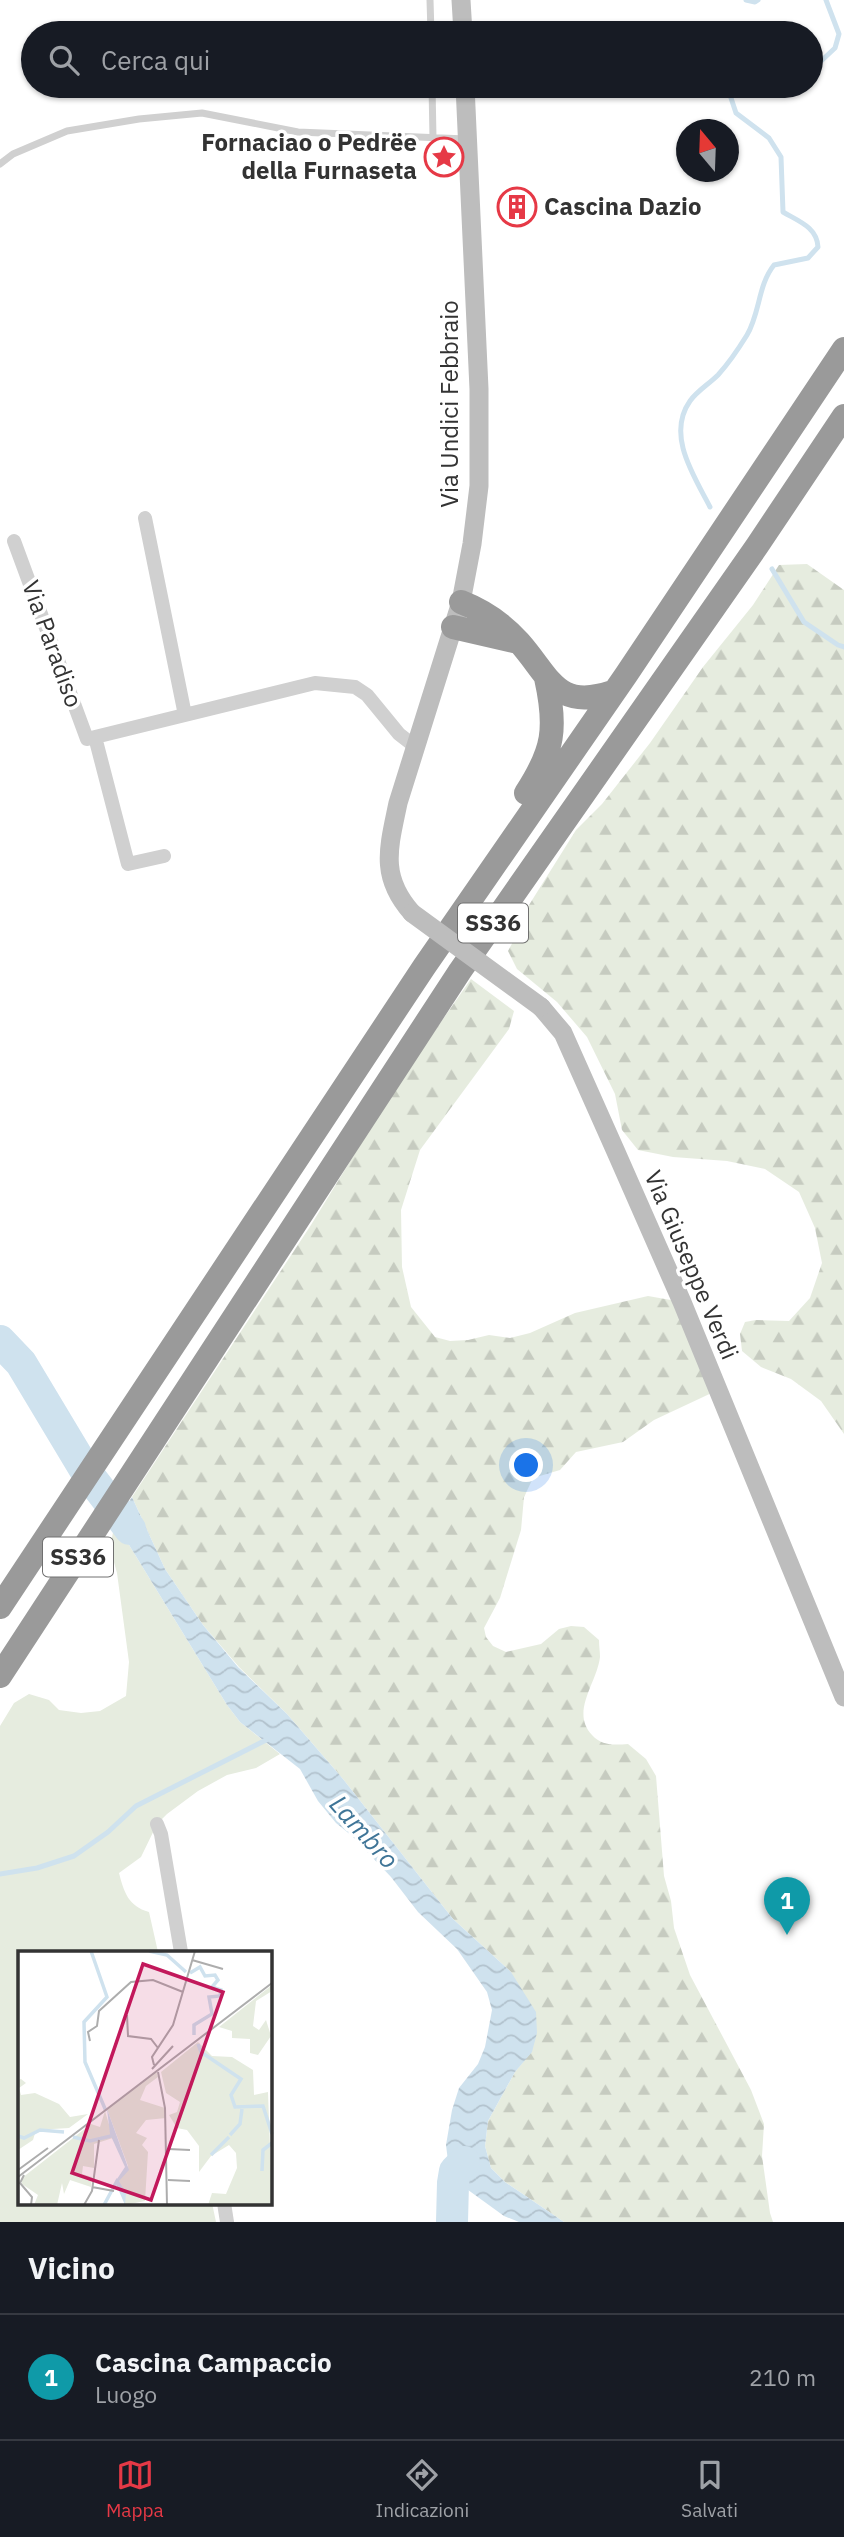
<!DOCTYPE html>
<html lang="it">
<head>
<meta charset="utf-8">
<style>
  :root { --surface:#171b24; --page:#242831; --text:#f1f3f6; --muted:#9ea1a6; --line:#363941; --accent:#e63946 }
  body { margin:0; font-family:"IBM Plex Sans",sans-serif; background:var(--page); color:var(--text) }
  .compass { position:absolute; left:676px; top:119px; width:63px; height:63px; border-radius:50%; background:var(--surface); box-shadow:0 2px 5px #0004; rotate:341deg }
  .you { position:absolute; left:527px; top:1466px; width:24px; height:24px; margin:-18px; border:5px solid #fff; border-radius:50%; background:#1a73e8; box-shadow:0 0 0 10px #1a73e833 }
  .badge { display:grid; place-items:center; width:46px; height:46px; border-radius:50%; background:var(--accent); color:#fff; font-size:23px; font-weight:700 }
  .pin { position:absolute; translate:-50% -58px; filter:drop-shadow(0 2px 4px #0008) }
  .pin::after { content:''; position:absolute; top:37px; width:24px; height:21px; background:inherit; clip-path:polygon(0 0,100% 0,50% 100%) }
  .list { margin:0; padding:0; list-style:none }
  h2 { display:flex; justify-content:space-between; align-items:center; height:91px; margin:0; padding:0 28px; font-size:30px }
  h2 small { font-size:23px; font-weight:400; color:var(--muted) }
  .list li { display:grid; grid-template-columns:46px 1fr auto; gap:21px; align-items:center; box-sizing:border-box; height:126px; padding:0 28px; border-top:2px solid var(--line) }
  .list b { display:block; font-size:26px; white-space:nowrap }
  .list p { margin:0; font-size:23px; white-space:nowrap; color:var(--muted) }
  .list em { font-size:23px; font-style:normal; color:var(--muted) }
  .icon { flex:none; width:38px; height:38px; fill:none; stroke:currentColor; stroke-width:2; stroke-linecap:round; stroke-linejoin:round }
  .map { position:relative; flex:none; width:844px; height:2222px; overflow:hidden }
  .search { position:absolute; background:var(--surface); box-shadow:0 2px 5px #0004; left:21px; right:21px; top:21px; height:77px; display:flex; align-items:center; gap:18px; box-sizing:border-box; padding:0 24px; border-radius:38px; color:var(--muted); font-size:26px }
  .sheet { height:217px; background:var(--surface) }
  nav { display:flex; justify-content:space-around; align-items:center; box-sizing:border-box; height:98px; border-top:2px solid var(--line); background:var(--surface); font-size:19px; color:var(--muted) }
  nav a { display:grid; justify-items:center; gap:4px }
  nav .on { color:var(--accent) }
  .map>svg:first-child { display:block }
</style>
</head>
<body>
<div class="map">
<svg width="844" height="2222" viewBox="0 0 844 2222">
  <defs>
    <pattern id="forest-firs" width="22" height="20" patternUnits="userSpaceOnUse" patternTransform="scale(1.75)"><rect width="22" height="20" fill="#e6ecdf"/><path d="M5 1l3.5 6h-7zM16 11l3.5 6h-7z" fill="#c6cbc0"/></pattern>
    <pattern id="water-waves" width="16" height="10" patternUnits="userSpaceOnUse" patternTransform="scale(1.75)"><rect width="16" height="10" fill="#cfe2ee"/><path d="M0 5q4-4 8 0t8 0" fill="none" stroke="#b2c2cd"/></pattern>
  </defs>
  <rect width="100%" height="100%" fill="#fff"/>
  <path fill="#e6ecdf" d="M115 1522 227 1705 240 1722 280 1754 256 1768 227 1775 198 1791 167 1814 157 1824 141 1857 119 1873C124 1892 128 1906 149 1912L158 1952H19V2203H212L216 2222H0V1726L14 1703 29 1694 49 1700 59 1710 81 1713 100 1711 126 1696 129 1662 117 1573 110 1548Z"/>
  <path fill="url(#forest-firs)" d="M807 564 844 590V1434L821 1401 791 1379 761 1367 742 1351 740 1334 745 1322 756 1320 789 1321 810 1298 822 1263 815 1228 799 1192 765 1169 727 1161 673 1157 638 1150 622 1130 615 1094 587 1037 557 1002 517 969 508 951 522 925 529 905 576 830 602 804 650 743 703 667 753 605 779 565Z
    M471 979 514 1011 509 1029 420 1150 401 1210 402 1267 411 1307 435 1337 450 1341 468 1340 489 1335 510 1338 530 1333 575 1313 648 1296 682 1302 718 1390 654 1420 623 1442 576 1452 560 1470 533 1478 524 1497 521 1530 500 1598 484 1628 486 1637 493 1646 506 1652 541 1644 559 1629 571 1626 584 1627 599 1640C599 1646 600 1652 600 1657 597 1683 570 1712 592 1735 602 1746 614 1745 628 1744L646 1759 656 1776 664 1876 671 1901 674 1928 690 1975 751 2090 764 2124 762 2156 770 2213 773 2222H564L505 2182 491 2168 485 2146 488 2121 515 2072 532 2051 511 1972 453 1919 343 1779 287 1714 239 1667 203 1625 165 1569 132 1497 311 1225 397 1085Z"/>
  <path fill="url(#water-waves)" d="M132 1497 165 1569 203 1625 238 1667 287 1714 343 1779 453 1919 511 1972 536 2012 537 2033 532 2052 515 2072 488 2121 485 2146 491 2168 505 2182 564 2222H519L504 2216 464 2187 449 2169 446 2145 452 2110 459 2088 478 2064 485 2047 492 2010 487 1992 457 1949 418 1912 391 1877 352 1836 336 1823 318 1801 300 1769 240 1722 227 1705 115 1522Z"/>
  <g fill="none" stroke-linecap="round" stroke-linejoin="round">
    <path stroke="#cfe2ee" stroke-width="5" d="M746 0 755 2 758 0
      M811 64 819 63 835 48 839 34 826 0
      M710 507C694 476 666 435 690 401 697 391 709 384 718 375 728 364 739 348 747 335 760 313 758 285 774 265L808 258 818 247C817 227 798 221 783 212L781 157 769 138 736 113 730 95 739 86
      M772 569 804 622 838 645 844 647
      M0 1874 37 1868 74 1856 108 1832 136 1806 268 1739"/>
    <path stroke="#cfe2ee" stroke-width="32" d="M0 1341 21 1363 87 1473 130 1529
      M452 2222 453 2183 455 2171 464 2162"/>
    <path stroke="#d0d0d0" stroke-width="7" d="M430 0 431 33
      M432 86 433 138
      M0 164 13 154 67 131 139 119 202 113 298 132 466 139"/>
    <path stroke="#d0d0d0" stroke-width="14" d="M145 518 185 715
      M14 541 87 739 315 683 355 687 367 695 399 734 417 748
      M95 737 128 864 164 856
      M157 1824 161 1834 181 1952
      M224 2203 227 2222"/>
    <path stroke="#bdbdbd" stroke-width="19" d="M461 0 463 33
      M412 913C379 876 389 847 398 803L461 602 472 544 479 486V389L465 86
      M541 1007 563 1033 616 1152 682 1302 844 1697"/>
    <path stroke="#9a9a9a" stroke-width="24" d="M461 602C484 611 502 623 519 642 551 678 556 711 613 692
      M453 627 518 642
      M526 793C554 750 557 728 546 678
      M0 1607 424 967 626 675 844 349
      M0 1676 460 971 757 546 844 416"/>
    <path stroke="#bdbdbd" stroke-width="19" d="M412 913 541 1007"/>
  </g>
  <defs>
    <symbol id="sight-ring" viewBox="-11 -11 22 22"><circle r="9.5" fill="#fff" stroke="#e63946" stroke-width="1.5"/><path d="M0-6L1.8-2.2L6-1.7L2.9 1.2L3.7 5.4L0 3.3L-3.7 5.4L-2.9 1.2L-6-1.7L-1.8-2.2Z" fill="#e63946"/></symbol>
    <symbol id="building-ring" viewBox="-11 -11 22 22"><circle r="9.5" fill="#fff" stroke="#e63946" stroke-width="1.5"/><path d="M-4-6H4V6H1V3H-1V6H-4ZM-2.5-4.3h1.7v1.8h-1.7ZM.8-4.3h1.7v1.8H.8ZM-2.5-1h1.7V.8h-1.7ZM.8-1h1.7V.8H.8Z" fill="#e63946"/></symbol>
  </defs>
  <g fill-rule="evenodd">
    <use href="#sight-ring" x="422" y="135" width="44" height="44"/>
    <use href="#building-ring" x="495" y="185" width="44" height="44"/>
  </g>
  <g text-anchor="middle" stroke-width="7" stroke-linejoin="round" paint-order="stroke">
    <g fill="#fff" stroke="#707070" stroke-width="2">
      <rect x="458" y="903.5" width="70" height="39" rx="5"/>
      <rect x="43" y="1537.5" width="70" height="39" rx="5"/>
    </g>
    <g font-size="23" font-weight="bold" fill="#333">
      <text x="493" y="931">SS36</text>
      <text x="78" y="1565">SS36</text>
    </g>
    <g font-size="24" font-weight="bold" fill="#333" stroke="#fff" text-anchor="end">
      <text x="417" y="151">Fornaciao o Pedrëe<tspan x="417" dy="28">della Furnaseta</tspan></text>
      <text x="544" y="215" text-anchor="start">Cascina Dazio</text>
    </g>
    <g font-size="24" fill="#333" stroke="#fff">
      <text transform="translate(450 404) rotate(-90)" y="8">Via Undici Febbraio</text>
      <text transform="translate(52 644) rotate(70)" y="8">Via Paradiso</text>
      <text transform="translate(691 1265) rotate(67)" y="8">Via Giuseppe Verdi</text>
    </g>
    <g font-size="26" font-style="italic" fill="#3f7597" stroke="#fff">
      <text transform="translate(364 1832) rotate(48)" y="9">Lambro</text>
    </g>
  </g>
  <g transform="translate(18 1951)">
    <rect width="254" height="254" fill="#fff"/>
    <path d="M254 34V40L238 50 235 75 241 79 248 69 253 85 240 104 232 102V88L214 87V80L201 76ZM87 160 95 187 76 193V217L65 215 64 223 74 226 73 236 52 229 46 243 44 232 39 254H16L20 244 4 233V227L73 173 82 176Z" fill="#e6ecdf"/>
    <path d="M180 91 194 105 214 106 235 119 236 144 250 141 254 254H190L194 242 208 243 219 217 218 202 211 194 193 205 181 221V195L169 179 159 177 151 164 159 161 162 151 148 142 143 121ZM138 120 140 126 128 135 122 149 147 157 148 167 128 169 118 182 129 187 124 194 130 201 127 250 107 254 101 230 110 215 89 158ZM3 128 8 132 1 137 3 144 17 142 41 153 52 166 70 163 51 177 18 179 15 189 0 199V129Z" fill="#e6ecdf"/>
    <path d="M89 158 111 219 101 230 108 242 107 254 97 231 107 216 92 183Z" fill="#cfe2ee"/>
    <path fill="none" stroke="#cfe2ee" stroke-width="3.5" d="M73 0 89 46 66 71 67 111 88 160M131 0 149 4 168 21M172 22 182 16 187 25 197 24 200 29 194 36 203 39 202 45 191 46 194 63 176 74V84M180 93 183 101 223 128 213 144 217 156 245 155 254 183M212 184 222 173 224 158M0 185 6 187 22 179 46 181M55 186 72 190 93 185M193 204 211 186M244 220 245 199 254 192M86 254 100 228"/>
    <path fill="none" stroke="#adadad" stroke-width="2" d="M174 9 205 18M109 64 110 85 133 88 140 97M72 90 70 81 79 75 81 60 113 31 135 29 165 41M136 114 134 106 155 74 177 0M134 118 155 95M140 121 147 157 149 254M150 198 172 199M0 219 30 197M6 224 2 232 14 246 13 254M0 226 254 32M150 229 172 230M74 236 96 240M66 254 74 240 81 189"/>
    <path fill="#c2185b" fill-opacity="0.15" stroke="#c2185b" stroke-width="3.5" d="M125 13 205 41 133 249 54 222Z"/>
    <rect width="254" height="254" fill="none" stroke="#333" stroke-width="3.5"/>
  </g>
</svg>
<svg class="compass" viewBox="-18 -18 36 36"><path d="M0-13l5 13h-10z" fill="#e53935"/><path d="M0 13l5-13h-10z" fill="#9ea1a6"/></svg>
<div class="you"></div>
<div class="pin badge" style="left:787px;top:1935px;background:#0f9aa8">1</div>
<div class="search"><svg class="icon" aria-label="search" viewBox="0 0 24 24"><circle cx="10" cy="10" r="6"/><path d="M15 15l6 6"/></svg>Cerca qui</div>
</div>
<section class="sheet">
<h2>Vicino<small></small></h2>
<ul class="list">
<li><span class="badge" style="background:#0f9aa8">1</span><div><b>Cascina Campaccio</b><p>Luogo</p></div><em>210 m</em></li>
</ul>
</section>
<nav>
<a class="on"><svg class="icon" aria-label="map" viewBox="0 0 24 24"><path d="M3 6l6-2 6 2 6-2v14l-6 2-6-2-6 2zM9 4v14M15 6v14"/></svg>Mappa</a>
<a><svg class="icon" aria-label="directions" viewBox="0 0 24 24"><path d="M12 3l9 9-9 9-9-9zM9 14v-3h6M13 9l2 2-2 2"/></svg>Indicazioni</a>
<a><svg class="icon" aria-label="saved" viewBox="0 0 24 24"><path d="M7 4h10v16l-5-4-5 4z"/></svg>Salvati</a>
</nav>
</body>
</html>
